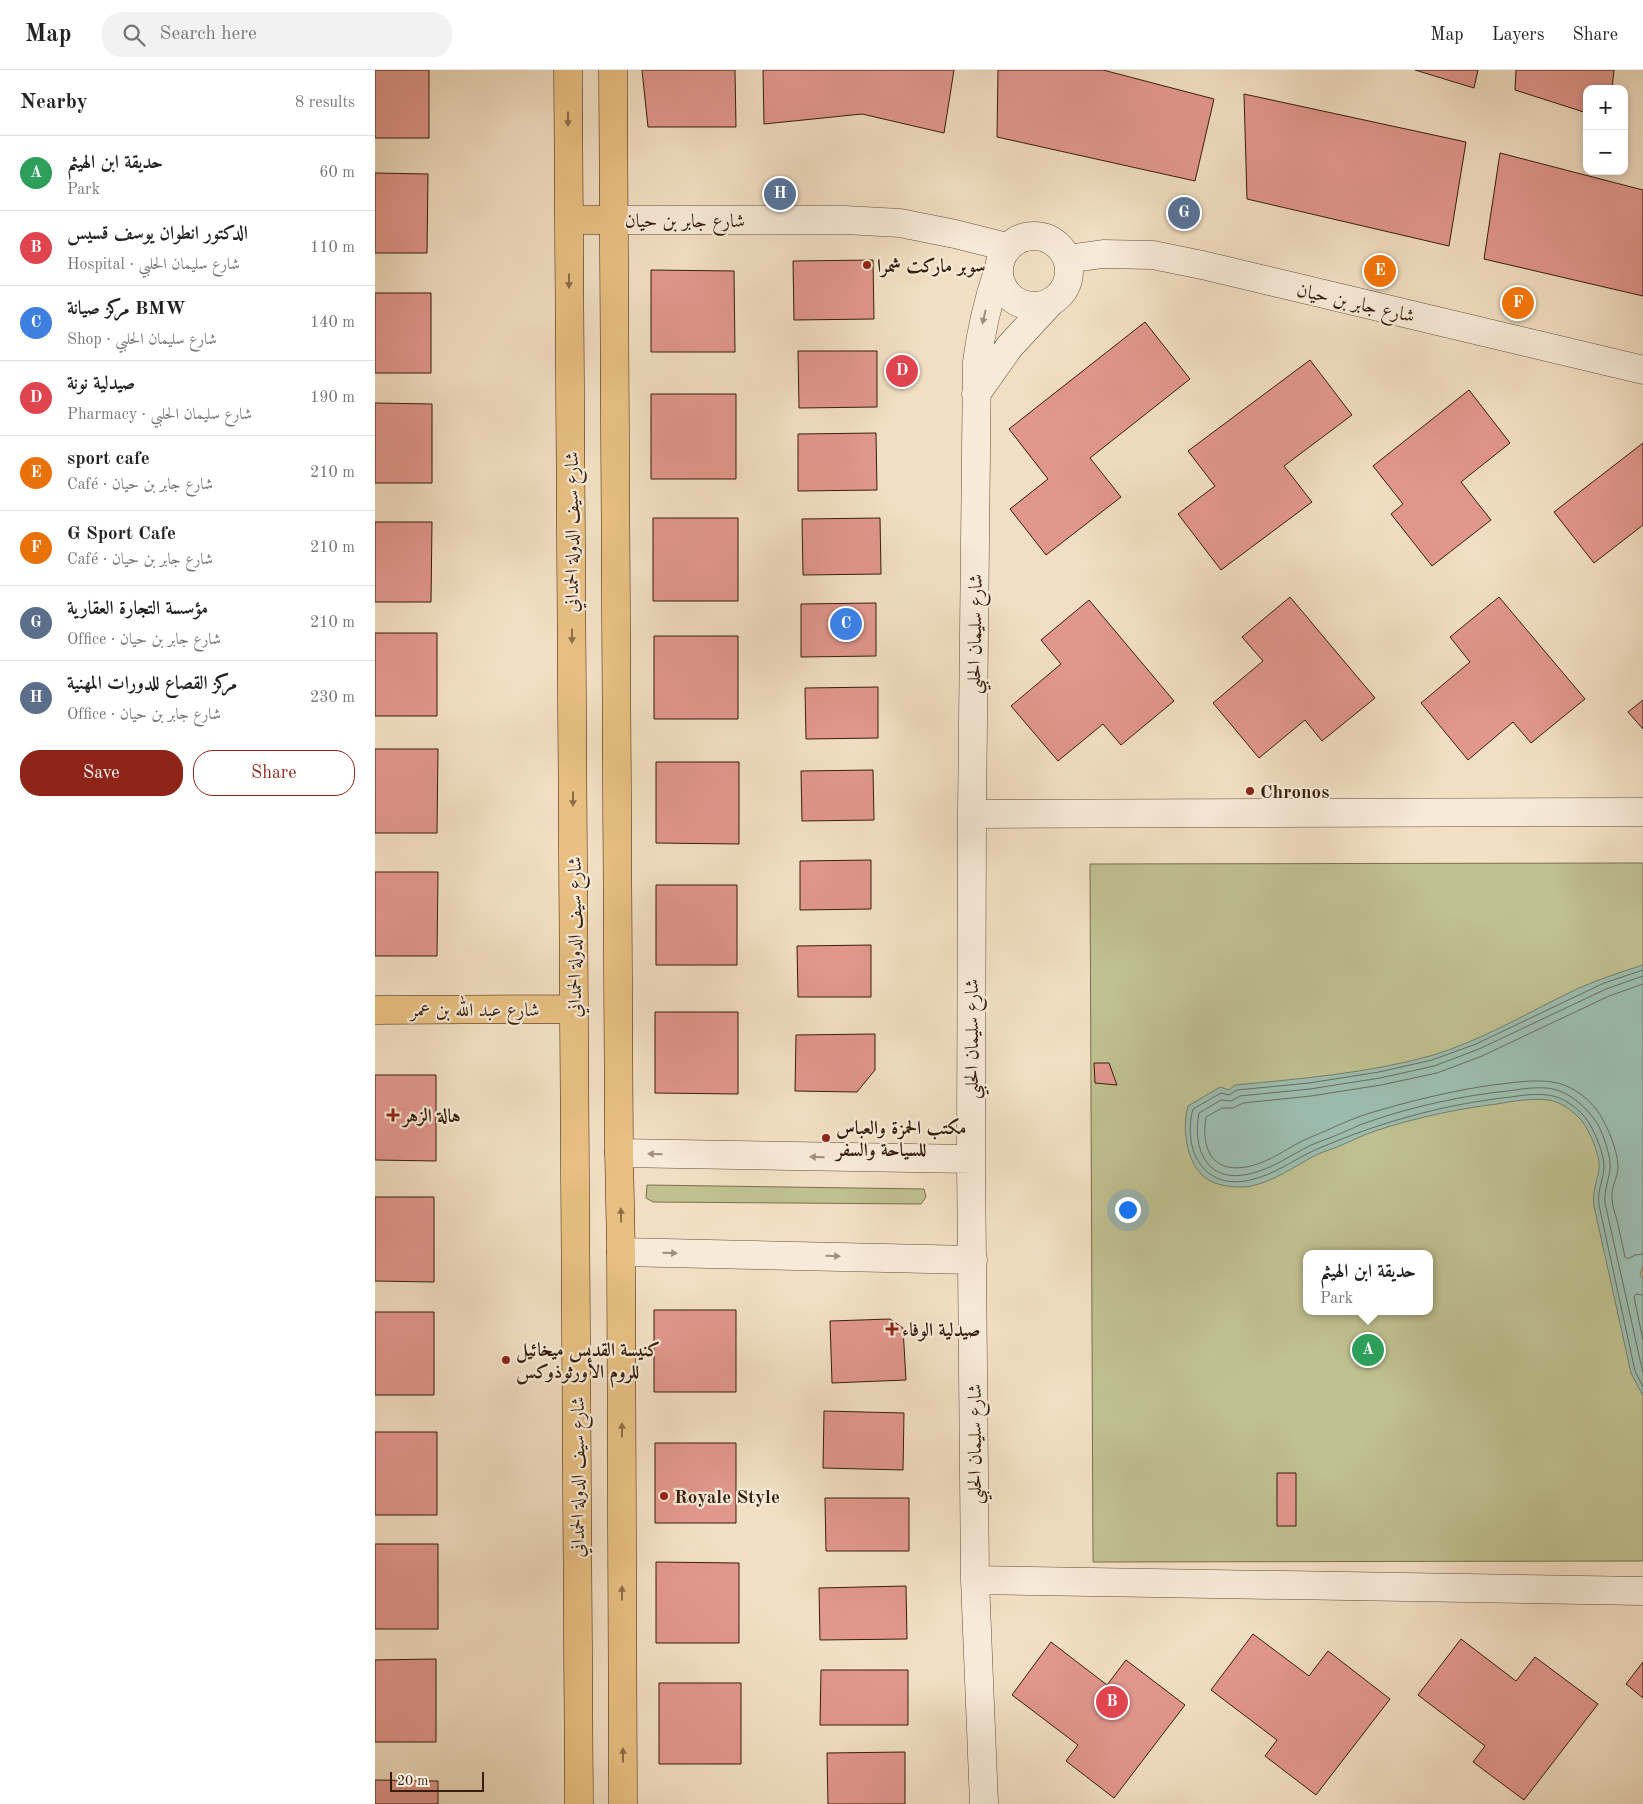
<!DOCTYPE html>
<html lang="en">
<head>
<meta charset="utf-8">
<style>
  :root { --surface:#fff; --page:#f2f2f2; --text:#222; --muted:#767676; --line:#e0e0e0; --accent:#8f2418 }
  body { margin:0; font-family:"Old Standard TT",Amiri,serif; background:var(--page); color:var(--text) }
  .controls { position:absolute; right:15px; top:15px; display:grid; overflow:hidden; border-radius:10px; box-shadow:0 2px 8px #0003 }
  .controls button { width:45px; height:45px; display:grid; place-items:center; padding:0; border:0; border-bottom:1px solid var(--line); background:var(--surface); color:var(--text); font:25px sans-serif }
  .scale { position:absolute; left:15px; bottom:12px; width:94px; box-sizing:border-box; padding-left:5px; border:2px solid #361d0c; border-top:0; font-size:14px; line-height:18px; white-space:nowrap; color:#361d0c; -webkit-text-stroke:4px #f7ead8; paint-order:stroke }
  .you { position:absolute; left:752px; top:1139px; width:18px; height:18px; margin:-12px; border:4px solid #fff; border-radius:50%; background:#1a73e8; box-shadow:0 0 0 8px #1a73e833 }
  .badge { display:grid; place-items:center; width:32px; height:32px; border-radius:50%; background:var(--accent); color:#fff; font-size:16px; font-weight:700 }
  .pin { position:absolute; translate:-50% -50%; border:2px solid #fff; box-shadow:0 1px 5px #0006 }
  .popup { position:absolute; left:928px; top:1180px; width:130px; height:65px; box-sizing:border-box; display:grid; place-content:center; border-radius:10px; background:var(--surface); filter:drop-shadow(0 1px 4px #0005); font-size:16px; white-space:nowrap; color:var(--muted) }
  .popup b { font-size:19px; color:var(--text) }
  .popup::after { content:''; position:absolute; left:50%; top:100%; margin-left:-10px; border:10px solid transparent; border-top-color:var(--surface) }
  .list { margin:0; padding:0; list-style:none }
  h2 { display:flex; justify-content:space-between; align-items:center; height:65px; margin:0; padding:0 20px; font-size:21px }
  h2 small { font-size:16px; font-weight:400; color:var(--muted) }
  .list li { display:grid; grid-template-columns:32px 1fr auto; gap:15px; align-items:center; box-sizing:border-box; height:75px; padding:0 20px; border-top:1px solid var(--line) }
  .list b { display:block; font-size:19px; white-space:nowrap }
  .list p { margin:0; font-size:16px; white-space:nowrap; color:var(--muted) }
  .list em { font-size:16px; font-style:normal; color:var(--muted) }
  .actions { display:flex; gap:10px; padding:15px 20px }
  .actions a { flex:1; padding:11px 0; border:1px solid var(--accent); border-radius:20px; text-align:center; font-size:18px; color:var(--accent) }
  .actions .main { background:var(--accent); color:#fff }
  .icon { flex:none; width:28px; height:28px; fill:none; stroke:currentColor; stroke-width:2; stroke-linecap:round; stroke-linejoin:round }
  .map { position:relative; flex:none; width:1268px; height:1734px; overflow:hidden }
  header { display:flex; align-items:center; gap:30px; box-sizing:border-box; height:70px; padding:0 25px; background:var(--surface); border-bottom:1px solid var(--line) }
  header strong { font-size:24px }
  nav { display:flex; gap:28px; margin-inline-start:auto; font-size:18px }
  .search { width:350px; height:45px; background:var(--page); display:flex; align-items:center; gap:12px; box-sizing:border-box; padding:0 18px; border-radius:20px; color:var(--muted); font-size:19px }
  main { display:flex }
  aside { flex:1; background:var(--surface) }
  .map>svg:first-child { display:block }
</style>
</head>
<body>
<header>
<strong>Map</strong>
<div class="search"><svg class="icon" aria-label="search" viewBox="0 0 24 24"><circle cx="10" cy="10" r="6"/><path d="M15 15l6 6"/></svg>Search here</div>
<nav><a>Map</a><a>Layers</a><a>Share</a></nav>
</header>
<main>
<aside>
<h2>Nearby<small>8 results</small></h2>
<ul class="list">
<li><span class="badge" style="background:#2e9e5b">A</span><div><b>حديقة ابن الهيثم</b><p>Park</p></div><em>60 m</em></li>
<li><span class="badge" style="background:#e0444e">B</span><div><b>الدكتور انطوان يوسف قسيس</b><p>Hospital · شارع سليمان الحلبي</p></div><em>110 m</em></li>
<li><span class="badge" style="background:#3f7fe0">C</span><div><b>مركز صيانة BMW</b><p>Shop · شارع سليمان الحلبي</p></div><em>140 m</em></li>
<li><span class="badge" style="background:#e0444e">D</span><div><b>صيدلية نونة</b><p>Pharmacy · شارع سليمان الحلبي</p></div><em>190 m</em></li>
<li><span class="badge" style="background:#e8710a">E</span><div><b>sport cafe</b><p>Café · شارع جابر بن حيان</p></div><em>210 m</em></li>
<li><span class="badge" style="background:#e8710a">F</span><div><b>G Sport Cafe</b><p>Café · شارع جابر بن حيان</p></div><em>210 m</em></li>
<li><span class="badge" style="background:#5c6f8a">G</span><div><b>مؤسسة التجارة العقارية</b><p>Office · شارع جابر بن حيان</p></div><em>210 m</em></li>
<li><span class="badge" style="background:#5c6f8a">H</span><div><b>مركز القصاع للدورات المهنية</b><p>Office · شارع جابر بن حيان</p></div><em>230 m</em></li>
</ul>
<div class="actions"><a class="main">Save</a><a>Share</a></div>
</aside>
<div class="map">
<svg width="1268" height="1734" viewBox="0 0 1268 1734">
  <rect width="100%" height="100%" fill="#f2dfc3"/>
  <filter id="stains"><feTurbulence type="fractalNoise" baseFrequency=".004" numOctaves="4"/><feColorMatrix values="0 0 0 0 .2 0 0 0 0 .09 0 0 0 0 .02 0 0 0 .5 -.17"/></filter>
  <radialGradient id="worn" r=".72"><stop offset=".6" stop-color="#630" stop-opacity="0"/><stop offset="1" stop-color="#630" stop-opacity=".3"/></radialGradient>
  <path fill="#c0c090" stroke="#7b6e4e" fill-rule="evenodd" d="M1268 793V1491L718 1492 715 794ZM932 1184H1054V1241H932Z
    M272 1115 549 1119 551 1127 546 1134 278 1132 271 1128Z"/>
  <path fill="#9cbdaf" stroke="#737d6e" d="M1268 895V1195L1265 1205 1268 1209V1326L1256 1303 1219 1136C1217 1121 1222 1113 1224 1099 1226 1087 1214 1059 1206 1050 1198 1041 1186 1032 1174 1030 1158 1028 1138 1031 1122 1034 1081 1039 1039 1048 1000 1061 987 1065 975 1072 962 1077 955 1080 947 1082 941 1085 920 1096 900 1111 876 1116 861 1119 837 1116 826 1104 811 1088 807 1057 813 1036L845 1017 854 1020 860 1015C924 1009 994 1003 1055 986 1107 971 1155 941 1204 918 1225 909 1246 902 1268 895Z"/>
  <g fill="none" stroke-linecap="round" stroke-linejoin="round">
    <path stroke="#696d5e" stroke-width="1" d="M1268 900 1229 913 1101 974 1057 990 1004 1002 934 1013 862 1020 854 1025 846 1023 818 1039C807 1080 829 1121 875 1110 899 1105 918 1090 940 1080 1002 1053 1069 1034 1136 1027 1149 1025 1165 1023 1178 1026 1190 1029 1201 1037 1209 1046 1218 1056 1230 1085 1229 1098 1228 1112 1222 1119 1224 1135L1260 1301 1268 1317
      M1268 906 1231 919 1104 979 1059 996 1005 1008 935 1019 865 1026 856 1031 846 1030 824 1043C817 1079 832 1114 874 1104 897 1099 916 1085 936 1075 943 1072 950 1070 957 1067 970 1062 983 1055 996 1051 1036 1037 1090 1025 1133 1021 1147 1019 1164 1016 1178 1019 1196 1023 1212 1038 1222 1053 1228 1063 1237 1089 1235 1100 1233 1112 1229 1122 1230 1133L1268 1303
      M1268 914 1234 926 1107 986 1062 1003 1006 1015 936 1026 868 1033 858 1038H847L831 1047C826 1077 836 1103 871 1097 895 1093 914 1076 936 1067 956 1059 975 1049 995 1043 1035 1031 1076 1021 1117 1015 1136 1013 1158 1009 1177 1012 1194 1014 1211 1026 1221 1039 1231 1052 1244 1082 1243 1099 1242 1108 1236 1118 1237 1128 1237 1136 1240 1143 1242 1150 1245 1162 1247 1175 1250 1187L1253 1189 1260 1185 1268 1184
      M1268 1225 1261 1224 1259 1227 1268 1270"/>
  </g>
  <path fill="#e2978d" stroke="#361d0c" d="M0 0H54V68H0Z
    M267 0H360L361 57H273Z
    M388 0H579L569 63 487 44 389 54Z
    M623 0H728L839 29 820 111 622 67Z
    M1040 0H1103L1099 18Z
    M1141 0H1239L1237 19H1212V43L1140 20Z
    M869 24 1091 72 1074 176 872 129Z
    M1125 83 1268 120V226L1109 189Z
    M0 103 53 104 52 183H0Z
    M498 190 499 249 419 250 418 191Z
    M276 200 359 201 360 282H276Z
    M0 223H56V303H0Z
    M770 252 815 309 715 388 746 427 671 485 635 439 673 409 634 359Z
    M423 281H502V337L424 338Z
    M935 290 977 345 909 396 937 432 846 500 803 444 840 416 813 381Z
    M1094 320 1135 373 1086 412 1116 450 1057 496 1016 444 1028 434 998 396Z
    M276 324H361V409H276Z
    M0 333 57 334V413H0Z
    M501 363 502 420 423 421V364Z
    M1268 373V455L1219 493 1179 442Z
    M278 448H363V531H278Z
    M505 448 506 504 428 505 427 449Z
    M0 452H57L56 532H0Z
    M915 527 1000 628 947 671 930 650 884 688 838 633 888 591 867 567Z
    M1124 527 1210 629 1156 673 1138 652 1093 690 1046 633 1095 592 1075 567Z
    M714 530 799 631 746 675 728 654 683 691 636 636 686 594 666 570Z
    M501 533V586L426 587V534Z
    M0 563H62V646H0Z
    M279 566H363V649H279Z
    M503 617V668L431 669 430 618Z
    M1268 630V659L1253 642Z
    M0 679H63L62 763H0Z
    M281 692H364V774L281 773Z
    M498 700 499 750 427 751 426 701Z
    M496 790V839L425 840V791Z
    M0 802H63L62 886H0Z
    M281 815H362V895H281Z
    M496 875V927H423L422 876Z
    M280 942H363V1024L280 1023Z
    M500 964V1000L482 1022 420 1021 421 965Z
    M719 993H734L742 1015 720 1013Z
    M0 1005H61V1091L0 1090Z
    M0 1127H59V1212L0 1211Z
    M279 1240H361V1322H279Z
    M0 1242H59V1325H0Z
    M515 1249 528 1258 531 1310 457 1313 455 1251Z
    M449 1341 529 1343 528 1400 448 1398Z
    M0 1362H62V1445H0Z
    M280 1373H361V1453H280Z
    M902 1403H921V1456H902Z
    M450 1428H534V1481H451Z
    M0 1474H63V1559H0Z
    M281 1492 364 1493V1573H281Z
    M531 1516 532 1569 445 1570 444 1518Z
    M878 1564 934 1606 953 1581 1015 1629 941 1725 890 1686 902 1670 836 1620Z
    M1086 1569 1141 1611 1160 1587 1223 1634 1149 1730 1098 1692 1110 1676 1043 1625Z
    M676 1572 732 1615 751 1590 810 1635 739 1728 691 1691 703 1675 637 1625Z
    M61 1589V1672H0V1590Z
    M1268 1592V1628L1251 1614Z
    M446 1600H533V1655H445Z
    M284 1613H366V1694H284Z
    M530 1682V1734H453L452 1683Z
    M0 1710 63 1711V1734H0Z"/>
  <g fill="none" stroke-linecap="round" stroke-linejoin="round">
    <defs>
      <path id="minor" d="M239 150H470L525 153 580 164 632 177
        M624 201a35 35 0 1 1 70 0a35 35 0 1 1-70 0Z
        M692 189 728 184 778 185 827 195 1268 300
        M601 324 635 276 675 233
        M597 744 1268 742
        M244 1083 596 1089
        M246 1182 598 1190
        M600 1510 1268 1521
        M609 1734 600 1510 596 1089 597 744 602 292C606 261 613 231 623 201"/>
      <path id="major" d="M193 0 204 1734
        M238 0 244 1083 246 1182 248 1734
        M194 150H239
        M0 940 200 939"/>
    </defs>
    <use href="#minor" stroke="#654e3a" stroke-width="29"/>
    <use href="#major" stroke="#361d0c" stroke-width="29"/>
    <use href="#minor" stroke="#f7ead8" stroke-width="28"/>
    <use href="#major" stroke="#e9c082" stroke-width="28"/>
  </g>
  <defs><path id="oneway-solid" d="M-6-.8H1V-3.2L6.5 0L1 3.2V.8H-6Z" transform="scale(1.25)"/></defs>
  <g fill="#906e47">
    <use href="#oneway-solid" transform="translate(193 49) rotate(90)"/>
    <use href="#oneway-solid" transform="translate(194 211) rotate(90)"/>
    <use href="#oneway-solid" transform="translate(197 566) rotate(90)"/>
    <use href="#oneway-solid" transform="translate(198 729) rotate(90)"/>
    <use href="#oneway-solid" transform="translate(246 1145) rotate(-91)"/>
    <use href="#oneway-solid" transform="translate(247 1360) rotate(-90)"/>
    <use href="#oneway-solid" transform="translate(247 1523) rotate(-90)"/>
    <use href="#oneway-solid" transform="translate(248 1685) rotate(-90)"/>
  </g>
  <g fill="#a08e7c">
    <use href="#oneway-solid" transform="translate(609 247) rotate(103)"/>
    <use href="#oneway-solid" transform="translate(280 1084) rotate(-179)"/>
    <use href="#oneway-solid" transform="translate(442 1087) rotate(-179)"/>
    <use href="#oneway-solid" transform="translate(295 1183) rotate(1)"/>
    <use href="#oneway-solid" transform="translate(458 1186) rotate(1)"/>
  </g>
  <g fill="#8f2418" stroke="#f7ead8" stroke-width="2">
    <circle cx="492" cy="195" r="5"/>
    <circle cx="875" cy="721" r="5"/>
    <path d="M15.5 1037.5h5v5h5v5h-5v5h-5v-5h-5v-5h5z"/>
    <circle cx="451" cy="1068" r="5"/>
    <path d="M514.5 1251.5h5v5h5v5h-5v5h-5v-5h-5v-5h5z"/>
    <circle cx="131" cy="1290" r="5"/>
    <circle cx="289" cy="1426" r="5"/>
  </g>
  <g text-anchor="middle" stroke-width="4.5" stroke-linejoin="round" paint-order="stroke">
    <g font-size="19" fill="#361d0c" stroke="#f7ead8">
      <text x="310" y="157">شارع جابر بن حيان</text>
      <text transform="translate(981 232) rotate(13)" y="7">شارع جابر بن حيان</text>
      <text transform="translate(196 462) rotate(-90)" y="7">شارع سيف الدولة الحمداني</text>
      <text transform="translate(599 564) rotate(-89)" y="7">شارع سليمان الحلبي</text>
      <text transform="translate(199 867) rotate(-90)" y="7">شارع سيف الدولة الحمداني</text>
      <text x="100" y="946">شارع عبد الله بن عمر</text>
      <text transform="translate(596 969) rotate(-90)" y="7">شارع سليمان الحلبي</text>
      <text transform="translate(599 1374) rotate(-90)" y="7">شارع سليمان الحلبي</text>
      <text transform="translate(202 1407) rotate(-90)" y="7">شارع سيف الدولة الحمداني</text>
    </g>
    <g font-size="19" font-weight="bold" fill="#361d0c" stroke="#f7ead8" text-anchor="start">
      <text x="502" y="202">سوبر ماركت شمرا</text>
      <text x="885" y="728">Chronos</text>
      <text x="28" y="1052">هالة الزهر</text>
      <text x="461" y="1064">مكتب الحمزة والعباس<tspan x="461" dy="22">للسياحة والسفر</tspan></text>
      <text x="527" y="1266">صيدلية الوفاء</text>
      <text x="141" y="1286">كنيسة القديس ميخائيل<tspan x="141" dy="22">للروم الأورثوذوكس</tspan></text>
      <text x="299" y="1433">Royale Style</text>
    </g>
  </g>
  <rect width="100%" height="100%" filter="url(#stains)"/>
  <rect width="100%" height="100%" fill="url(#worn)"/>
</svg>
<div class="controls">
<button>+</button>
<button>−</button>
</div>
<div class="scale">20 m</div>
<div class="you"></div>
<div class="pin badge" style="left:993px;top:1280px;background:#2e9e5b">A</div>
<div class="popup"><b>حديقة ابن الهيثم</b>Park</div>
<div class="pin badge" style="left:737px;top:1632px;background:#e0444e">B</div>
<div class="pin badge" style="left:471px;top:554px;background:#3f7fe0">C</div>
<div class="pin badge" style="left:527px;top:301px;background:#e0444e">D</div>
<div class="pin badge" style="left:1005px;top:201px;background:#e8710a">E</div>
<div class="pin badge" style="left:1143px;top:233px;background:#e8710a">F</div>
<div class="pin badge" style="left:809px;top:143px;background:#5c6f8a">G</div>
<div class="pin badge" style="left:405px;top:124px;background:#5c6f8a">H</div>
</div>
</main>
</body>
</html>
